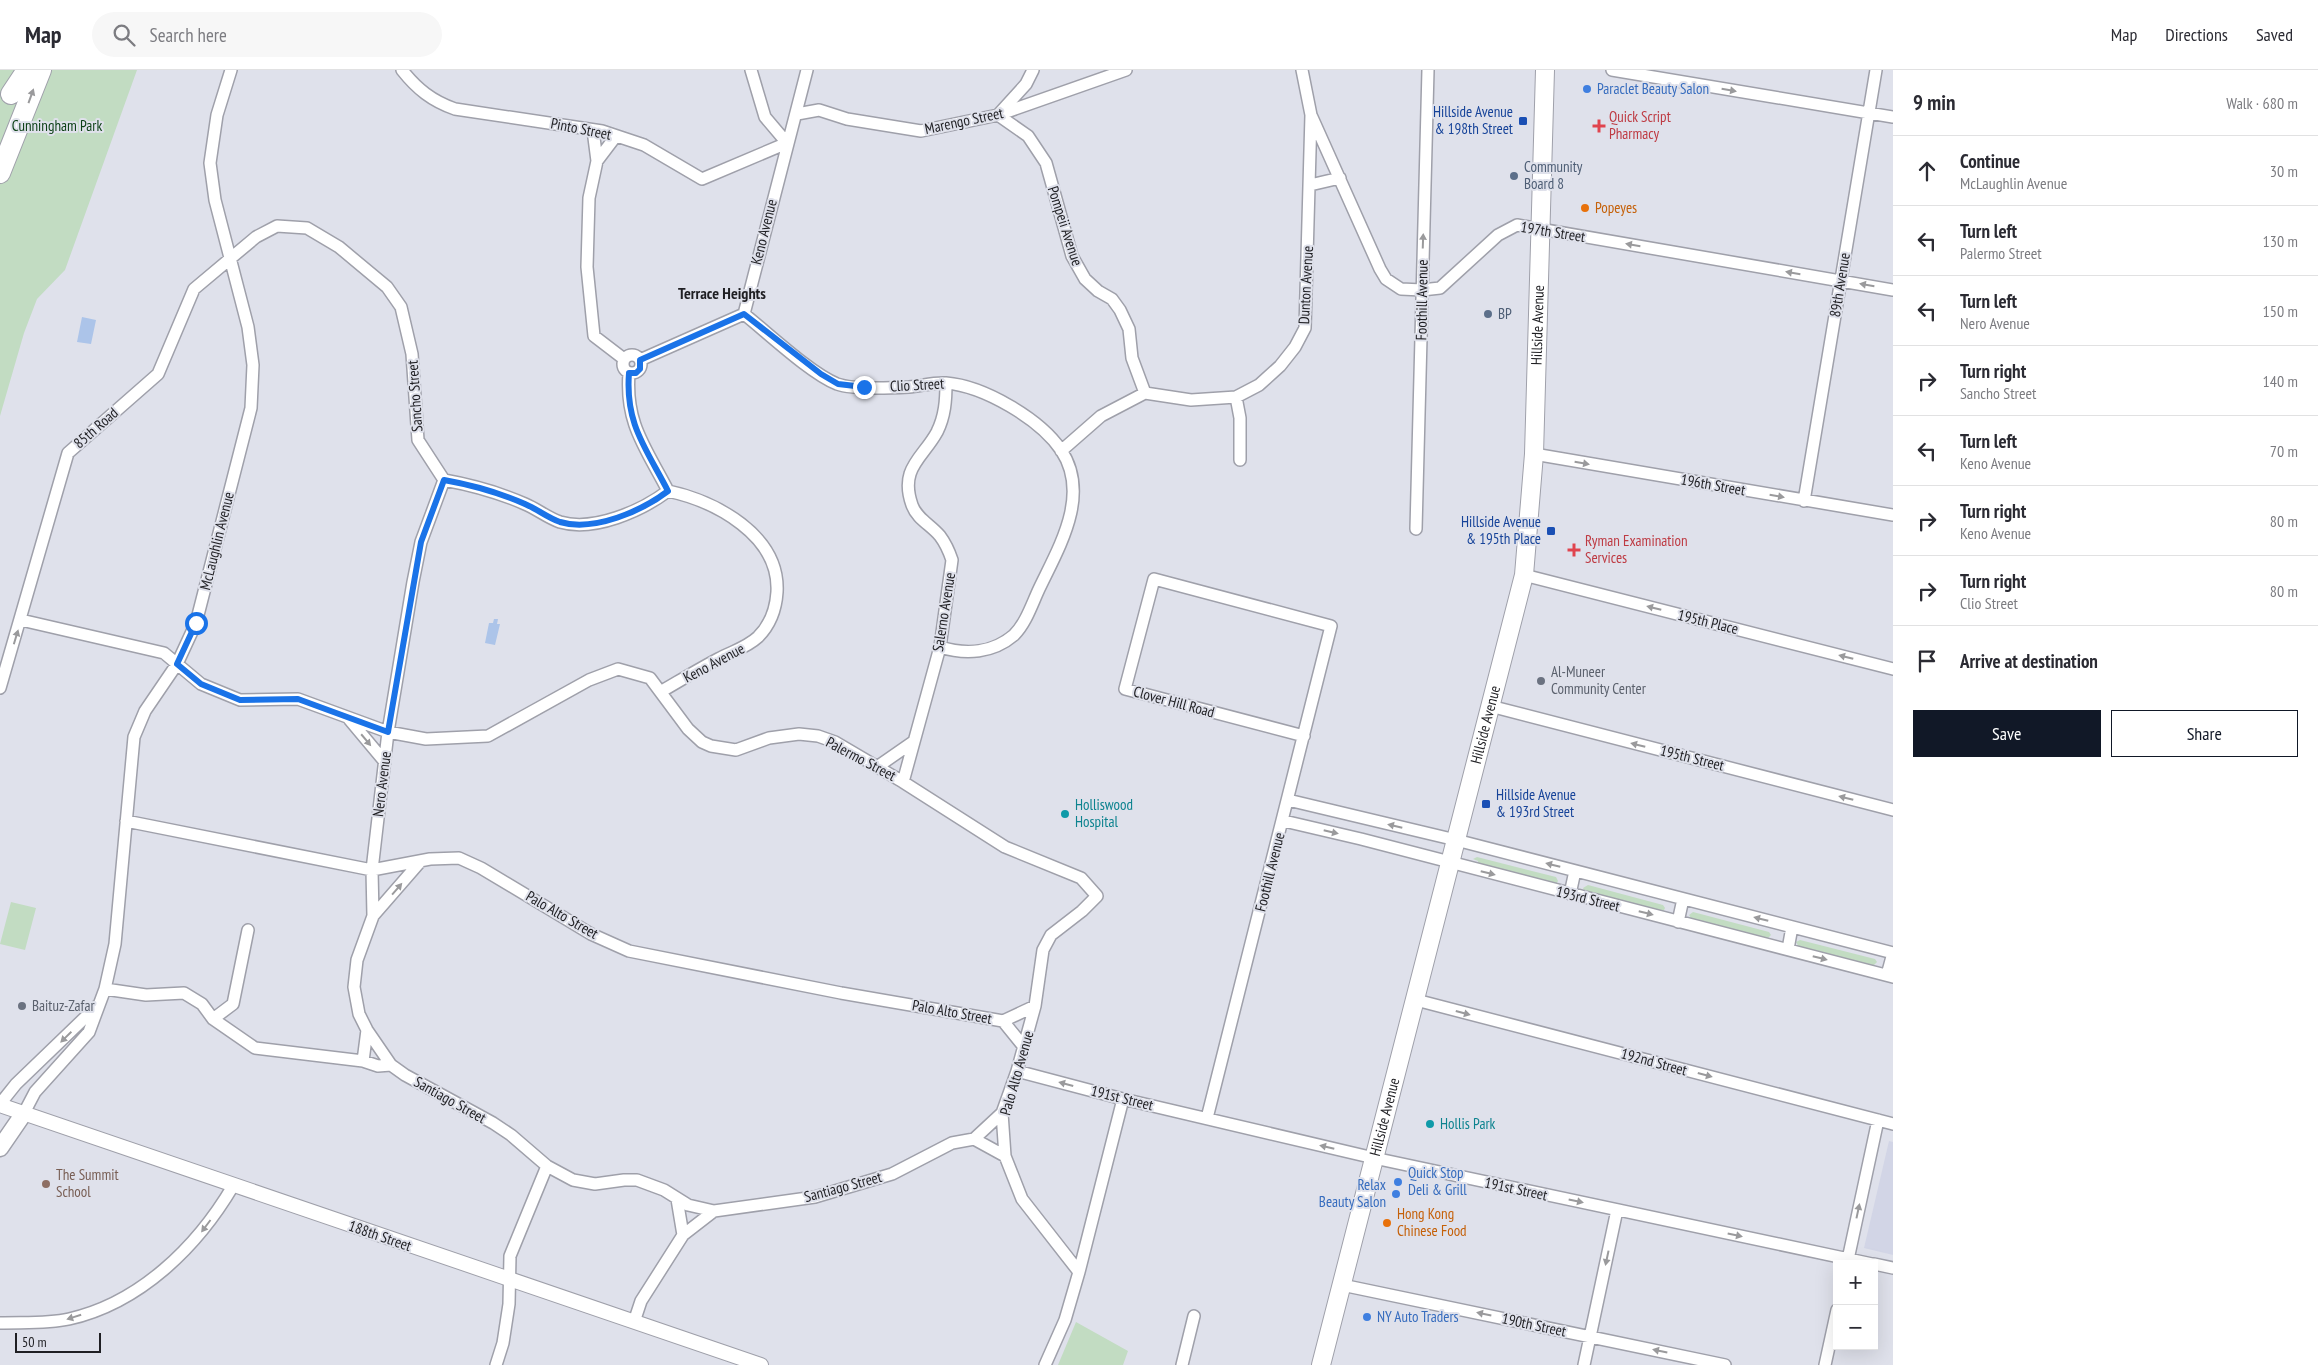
<!DOCTYPE html>
<html lang="en">
<head>
<meta charset="utf-8">
<style>
  :root { --surface:#fff; --page:#f7f7f7; --text:#2b2b33; --muted:#7c7c81; --line:#e1e1e2; --accent:#111827 }
  body { margin:0; font-family:"PT Sans Narrow",sans-serif; background:var(--page); color:var(--text) }
  .controls { position:absolute; right:15px; bottom:15px; display:grid; overflow:hidden; border-radius:0px; box-shadow:0 5px 20px #0002 }
  .controls button { width:45px; height:45px; display:grid; place-items:center; padding:0; border:0; border-bottom:1px solid var(--line); background:var(--surface); color:var(--text); font:25px sans-serif }
  .scale { position:absolute; left:15px; bottom:12px; width:86px; box-sizing:border-box; padding-left:5px; border:2px solid #1f1f23; border-top:0; font-size:14px; line-height:18px; white-space:nowrap; color:#1f1f23; -webkit-text-stroke:4px #dfe1eb; paint-order:stroke }
  .stop { position:absolute; width:15px; height:15px; margin:-11px; border:4px solid #1a73e8; border-radius:50%; background:#fff }
  .stop.end { background:#1a73e8; border-color:#fff; box-shadow:0 1px 5px #0008 }
  .list { margin:0; padding:0; list-style:none }
  h2 { display:flex; justify-content:space-between; align-items:center; height:65px; margin:0; padding:0 20px; font-size:21px }
  h2 small { font-size:16px; font-weight:400; color:var(--muted) }
  .list li { display:grid; grid-template-columns:32px 1fr auto; gap:15px; align-items:center; box-sizing:border-box; height:70px; padding:0 20px; border-top:1px solid var(--line) }
  .list b { display:block; font-size:19px; white-space:nowrap }
  .list p { margin:0; font-size:16px; white-space:nowrap; color:var(--muted) }
  .list em { font-size:16px; font-style:normal; color:var(--muted) }
  .actions { display:flex; gap:10px; padding:15px 20px }
  .actions a { flex:1; padding:11px 0; border:1px solid var(--accent); border-radius:0px; text-align:center; font-size:18px; color:var(--accent) }
  .actions .main { background:var(--accent); color:#fff }
  .icon { flex:none; width:28px; height:28px; fill:none; stroke:currentColor; stroke-width:2; stroke-linecap:round; stroke-linejoin:round }
  .map { position:relative; flex:none; width:1893px; height:1295px; overflow:hidden }
  header { display:flex; align-items:center; gap:30px; box-sizing:border-box; height:70px; padding:0 25px; background:var(--surface); border-bottom:1px solid var(--line) }
  header strong { font-size:24px }
  nav { display:flex; gap:28px; margin-inline-start:auto; font-size:18px }
  .search { width:350px; height:45px; background:var(--page); display:flex; align-items:center; gap:12px; box-sizing:border-box; padding:0 18px; border-radius:28px; color:var(--muted); font-size:19px }
  main { display:flex }
  aside { flex:1; background:var(--surface) }
  .map>svg:first-child { display:block }
</style>
</head>
<body>
<header>
<strong>Map</strong>
<div class="search"><svg class="icon" aria-label="search" viewBox="0 0 24 24"><circle cx="10" cy="10" r="6"/><path d="M15 15l6 6"/></svg>Search here</div>
<nav><a>Map</a><a>Directions</a><a>Saved</a></nav>
</header>
<main>
<div class="map">
<svg width="1893" height="1295" viewBox="0 0 1893 1295">
  <rect width="100%" height="100%" fill="#dfe1eb"/>
  <path fill="#d2d5e6" d="M1889 1071 1893 1072V1185L1864 1178Z"/>
  <path fill="#c2dcc2" d="M0 0H137L65 200 37 229 24 263 0 346Z
    M1477 787 1556 807 1558 811 1556 814 1478 795V791L1473 789Z
    M1588 815 1663 835 1665 838 1663 842 1585 822 1583 818Z
    M11 832 36 838 25 880 0 874Z
    M1693 842 1769 862 1771 865 1767 869 1692 850 1689 845Z
    M1800 870 1875 889 1877 892 1873 896 1799 877 1796 872Z
    M1076 1252 1128 1281 1123 1295H1058Z"/>
  <path fill="#acc4e9" d="M82 247 96 250 91 274 77 272Z
    M494 549H498L497 554H500L495 575 485 573 489 553H493Z"/>
  <g fill="none" stroke-linecap="round" stroke-linejoin="round">
    <defs>
      <path id="minor" d="M402 0C417 19 432 31 455 39L602 61 644 75 702 109 787 73 765 47 751 0
        M1033 0 1026 14 998 45 1028 66 1046 93 1072 186 1085 209 1098 221 1112 229 1120 240 1129 259 1132 288 1145 323
        M1612 0 1893 47
        M797 44 819 40 847 49 921 61 998 45 1126 0
        M1311 45 1380 199 1386 209 1401 219 1422 220 1440 218 1498 165 1517 155 1893 220
        M593 60 597 91 589 128 587 197 594 266 624 289
        M597 91 616 66
        M1310 115 1340 108
        M744 244C768 263 810 303 837 314 854 320 891 318 909 317 921 316 934 312 946 313 984 316 1040 349 1061 380 1091 425 1059 477 1039 519 1032 534 1026 553 1014 565 993 583 966 585 940 577
        M623 294a9 9 0 1 1 18 0a9 9 0 1 1-18 0Z
        M640 290 744 244 807 0
        M629 303C625 354 646 378 668 421
        M1236 327 1240 348V390
        M1061 381 1101 346 1145 323 1191 330 1236 327 1259 315 1280 296 1295 277 1305 258 1311 45 1302 0
        M1534 384 1893 445
        M1804 431 1876 0
        M1416 459 1428 0
        M1524 505 1893 599
        M21 550 164 583 201 614 240 630 298 629 388 662 426 669 488 666 589 610 618 599 650 608 688 659 702 672 711 676 736 680 769 668 799 664 818 666 835 672 903 712 1005 777 1081 808 1097 826 1082 841 1051 865 1043 880 1035 936 1017 1001 1002 1043 1005 1086 1022 1129 1079 1202 1065 1250 1045 1295
        M0 618 68 383 158 304 194 219 256 167 277 156 307 158 339 177 387 217 401 237 412 284 418 370 444 410C472 415 500 423 525 434 537 439 548 448 560 452 594 462 641 441 668 421
        M662 621C681 610 699 599 718 589 733 581 746 578 758 567 770 555 776 538 777 522 780 465 715 431 668 421
        M1490 636 1893 740
        M349 649 385 692
        M877 697 913 672
        M903 712 940 577 952 490C949 481 946 474 940 466 931 455 917 449 912 435 899 398 923 388 937 362 945 346 946 330 946 313
        M1288 730 1456 770 1893 883 1887 905
        M126 751 372 800 430 789 459 788 481 798 591 864 629 881 841 923 1003 951 1035 936
        M1284 751 1361 769 1893 907
        M1570 824 1575 801
        M373 846 420 792
        M1678 852 1683 829
        M1788 879 1792 857
        M105 919 146 925 184 923 202 934 213 949 255 978 363 991 378 996 391 995 405 1005 493 1053 511 1065 547 1096 573 1110 595 1114 624 1110H637L664 1120 688 1135 714 1141 815 1127 892 1104 952 1073 974 1069 1002 1043
        M1416 930 1893 1054
        M213 949 233 934 248 860
        M1003 951 1024 977
        M363 991 367 960
        M391 995 367 960 359 944 354 917 357 890 373 846 372 800 388 662 413 512 421 472 444 410
        M1017 1001 1123 1029 1374 1088 1872 1194
        M0 1034 16 1014 97 936
        M24 1043 35 1022 89 962 105 919 115 874 134 667 145 641 177 594 196 553 251 338 253 295 248 257 215 130 210 93 217 45 231 0
        M1207 1048 1331 556 1154 509 1125 619 1304 666
        M974 1069 1005 1086
        M677 1129 683 1165
        M1847 1194 1878 1050
        M1874 1194 1893 1198
        M1079 1202 1123 1029
        M1342 1215 1725 1295
        M634 1252 641 1231 683 1165 714 1141
        M0 1253C22 1252 47 1254 69 1249 140 1233 197 1177 233 1116
        M496 1295 503 1273 509 1234 510 1186 547 1096
        M1182 1295 1194 1246
        M1584 1295 1617 1140
        M1825 1295 1837 1240"/>
      <path id="tertiary" d="M0 1035 761 1295"/>
      <path id="secondary" d="M0 1078 24 1043"/>
      <g id="primary">
        <path id="s1" d="M1321 1295 1524 505 1534 384 1545 0"/>
      </g>
      <path id="motorway" d="M11 24 27 0
        M0 103 41 0"/>
    </defs>
    <use href="#minor" stroke="#9fa0aa" stroke-width="14"/>
    <use href="#tertiary" stroke="#9fa0aa" stroke-width="16"/>
    <use href="#secondary" stroke="#9fa0aa" stroke-width="19"/>
    <use href="#primary" stroke="#9fa0aa" stroke-width="20"/>
    <use href="#motorway" stroke="#9fa0aa" stroke-width="22"/>
    <use href="#minor" stroke="#fff" stroke-width="11"/>
    <use href="#tertiary" stroke="#fff" stroke-width="14"/>
    <use href="#secondary" stroke="#fff" stroke-width="16"/>
    <use href="#primary" stroke="#fff" stroke-width="18"/>
    <use href="#motorway" stroke="#fff" stroke-width="20"/>
  </g>
  <defs><path id="oneway-solid" d="M-6-.8H1V-3.2L6.5 0L1 3.2V.8H-6Z" transform="scale(1.25)"/></defs>
  <g fill="#9a9a9c">
    <use href="#oneway-solid" transform="translate(1729 20) rotate(10)"/>
    <use href="#oneway-solid" transform="translate(31 26) rotate(-70)"/>
    <use href="#oneway-solid" transform="translate(1423 171) rotate(-88)"/>
    <use href="#oneway-solid" transform="translate(1633 175) rotate(-170)"/>
    <use href="#oneway-solid" transform="translate(1793 203) rotate(-170)"/>
    <use href="#oneway-solid" transform="translate(1867 215) rotate(-170)"/>
    <use href="#oneway-solid" transform="translate(1582 393) rotate(10)"/>
    <use href="#oneway-solid" transform="translate(1777 426) rotate(10)"/>
    <use href="#oneway-solid" transform="translate(1654 538) rotate(-166)"/>
    <use href="#oneway-solid" transform="translate(16 567) rotate(-73)"/>
    <use href="#oneway-solid" transform="translate(1846 587) rotate(-166)"/>
    <use href="#oneway-solid" transform="translate(366 670) rotate(50)"/>
    <use href="#oneway-solid" transform="translate(1638 675) rotate(-166)"/>
    <use href="#oneway-solid" transform="translate(1846 728) rotate(-166)"/>
    <use href="#oneway-solid" transform="translate(1395 756) rotate(-167)"/>
    <use href="#oneway-solid" transform="translate(1331 762) rotate(13)"/>
    <use href="#oneway-solid" transform="translate(1553 795) rotate(-166)"/>
    <use href="#oneway-solid" transform="translate(1488 803) rotate(14)"/>
    <use href="#oneway-solid" transform="translate(397 819) rotate(-49)"/>
    <use href="#oneway-solid" transform="translate(1646 843) rotate(14)"/>
    <use href="#oneway-solid" transform="translate(1761 849) rotate(-166)"/>
    <use href="#oneway-solid" transform="translate(1820 888) rotate(14)"/>
    <use href="#oneway-solid" transform="translate(1463 943) rotate(15)"/>
    <use href="#oneway-solid" transform="translate(66 967) rotate(136)"/>
    <use href="#oneway-solid" transform="translate(1705 1005) rotate(15)"/>
    <use href="#oneway-solid" transform="translate(1066 1014) rotate(-165)"/>
    <use href="#oneway-solid" transform="translate(1327 1077) rotate(-167)"/>
    <use href="#oneway-solid" transform="translate(1576 1131) rotate(12)"/>
    <use href="#oneway-solid" transform="translate(1858 1141) rotate(-78)"/>
    <use href="#oneway-solid" transform="translate(206 1156) rotate(127)"/>
    <use href="#oneway-solid" transform="translate(1735 1165) rotate(12)"/>
    <use href="#oneway-solid" transform="translate(1607 1188) rotate(102)"/>
    <use href="#oneway-solid" transform="translate(1484 1244) rotate(-168)"/>
    <use href="#oneway-solid" transform="translate(74 1247) rotate(163)"/>
    <use href="#oneway-solid" transform="translate(1660 1281) rotate(-168)"/>
  </g>
  <g fill="none" stroke-linecap="round" stroke-linejoin="round">
    <path stroke="#1a73e8" stroke-width="6" d="M196 553 177 594 201 614 240 630 298 629 388 662 421 472 444 410C472 415 500 423 525 434 537 439 548 448 560 452 594 462 642 441 668 421 646 378 625 354 629 303H636L640 299V290L744 244 821 304 838 314 864 317"/>
  </g>
  <g fill="#3f7fe0" stroke="#dfe1eb" stroke-width="2">
    <circle cx="1587" cy="19" r="5"/>
    <circle cx="1398" cy="1112" r="5"/>
    <circle cx="1396" cy="1124" r="5"/>
    <circle cx="1367" cy="1247" r="5"/>
  </g>
  <g fill="#1a4fb4" stroke="#dfe1eb" stroke-width="2">
    <rect x="1518" y="46" width="10" height="10" rx="2.5"/>
    <rect x="1546" y="456" width="10" height="10" rx="2.5"/>
    <rect x="1481" y="729" width="10" height="10" rx="2.5"/>
  </g>
  <g fill="#e0444e" stroke="#dfe1eb" stroke-width="2">
    <path d="M1596.5 48.5h5v5h5v5h-5v5h-5v-5h-5v-5h5z"/>
    <path d="M1571.5 472.5h5v5h5v5h-5v5h-5v-5h-5v-5h5z"/>
  </g>
  <g fill="#5c6f8a" stroke="#dfe1eb" stroke-width="2">
    <circle cx="1514" cy="106" r="5"/>
    <circle cx="1488" cy="244" r="5"/>
  </g>
  <g fill="#e8710a" stroke="#dfe1eb" stroke-width="2">
    <circle cx="1585" cy="138" r="5"/>
    <circle cx="1387" cy="1153" r="5"/>
  </g>
  <g fill="#6b7280" stroke="#dfe1eb" stroke-width="2">
    <circle cx="1541" cy="611" r="5"/>
    <circle cx="22" cy="936" r="5"/>
  </g>
  <g fill="#0f9aa8" stroke="#dfe1eb" stroke-width="2">
    <circle cx="1065" cy="744" r="5"/>
    <circle cx="1430" cy="1054" r="5"/>
  </g>
  <circle fill="#8d6e63" stroke="#dfe1eb" stroke-width="2" cx="46" cy="1114" r="5"/>
  <g text-anchor="middle" stroke-width="4" stroke-linejoin="round" paint-order="stroke">
    <g font-size="15" fill="#366cbe" stroke="#dfe1eb" text-anchor="start">
      <text x="1597" y="24">Paraclet Beauty Salon</text>
      <text x="1408" y="1108">Quick Stop<tspan x="1408" dy="17">Deli &amp; Grill</tspan></text>
      <text x="1386" y="1120" text-anchor="end">Relax<tspan x="1386" dy="17">Beauty Salon</tspan></text>
      <text x="1377" y="1252">NY Auto Traders</text>
    </g>
    <g font-size="15" fill="#164399" stroke="#dfe1eb" text-anchor="end">
      <text x="1513" y="47">Hillside Avenue<tspan x="1513" dy="17">&amp; 198th Street</tspan></text>
      <text x="1541" y="457">Hillside Avenue<tspan x="1541" dy="17">&amp; 195th Place</tspan></text>
      <text x="1496" y="730" text-anchor="start">Hillside Avenue<tspan x="1496" dy="17">&amp; 193rd Street</tspan></text>
    </g>
    <g font-size="15" fill="#be3a42" stroke="#dfe1eb" text-anchor="start">
      <text x="1609" y="52">Quick Script<tspan x="1609" dy="17">Pharmacy</tspan></text>
      <text x="1585" y="476">Ryman Examination<tspan x="1585" dy="17">Services</tspan></text>
    </g>
    <g font-size="15" fill="#1f1f23" stroke="#dfe1eb">
      <text transform="translate(964 51) rotate(-12)" y="5">Marengo Street</text>
      <text transform="translate(581 59) rotate(11)" y="5">Pinto Street</text>
      <text transform="translate(1065 156) rotate(72)" y="5">Pompeii Avenue</text>
      <text transform="translate(764 162) rotate(-76)" y="5">Keno Avenue</text>
      <text transform="translate(1553 162) rotate(9)" y="5">197th Street</text>
      <text transform="translate(1306 215) rotate(-87)" y="5">Dunton Avenue</text>
      <text transform="translate(1840 215) rotate(-81)" y="5">89th Avenue</text>
      <text transform="translate(1422 230) rotate(-89)" y="5">Foothill Avenue</text>
      <text dy="5" stroke="none"><textPath href="#s1" startOffset="1066">Hillside Avenue</textPath></text>
      <text transform="translate(917 315) rotate(-3)" y="5">Clio Street</text>
      <text transform="translate(415 326) rotate(-94)" y="5">Sancho Street</text>
      <text transform="translate(96 358) rotate(-41)" y="5">85th Road</text>
      <text transform="translate(1713 415) rotate(10)" y="5">196th Street</text>
      <text transform="translate(217 471) rotate(-76)" y="5">McLaughlin Avenue</text>
      <text transform="translate(944 542) rotate(-81)" y="5">Salerno Avenue</text>
      <text transform="translate(1708 552) rotate(14)" y="5">195th Place</text>
      <text transform="translate(714 593) rotate(-28)" y="5">Keno Avenue</text>
      <text transform="translate(1174 632) rotate(15)" y="5">Clover Hill Road</text>
      <text dy="5" stroke="none"><textPath href="#s1" startOffset="661">Hillside Avenue</textPath></text>
      <text transform="translate(1692 688) rotate(14)" y="5">195th Street</text>
      <text transform="translate(861 689) rotate(28)" y="5">Palermo Street</text>
      <text transform="translate(382 714) rotate(-83)" y="5">Nero Avenue</text>
      <text transform="translate(1270 802) rotate(-76)" y="5">Foothill Avenue</text>
      <text transform="translate(1588 829) rotate(14)" y="5">193rd Street</text>
      <text transform="translate(562 845) rotate(30)" y="5">Palo Alto Street</text>
      <text transform="translate(952 942) rotate(10)" y="5">Palo Alto Street</text>
      <text transform="translate(1654 992) rotate(15)" y="5">192nd Street</text>
      <text transform="translate(1017 1003) rotate(-74)" y="5">Palo Alto Avenue</text>
      <text transform="translate(1122 1028) rotate(14)" y="5">191st Street</text>
      <text transform="translate(450 1030) rotate(29)" y="5">Santiago Street</text>
      <text dy="5" stroke="none"><textPath href="#s1" startOffset="256">Hillside Avenue</textPath></text>
      <text transform="translate(843 1117) rotate(-15)" y="5">Santiago Street</text>
      <text transform="translate(1516 1119) rotate(12)" y="5">191st Street</text>
      <text transform="translate(380 1166) rotate(19)" y="5">188th Street</text>
      <text transform="translate(1534 1255) rotate(12)" y="5">190th Street</text>
    </g>
    <g font-size="15" fill="#0b3f14" stroke="#dfe1eb">
      <text x="57" y="61">Cunningham Park</text>
    </g>
    <g font-size="15" fill="#4e5e75" stroke="#dfe1eb" text-anchor="start">
      <text x="1524" y="102">Community<tspan x="1524" dy="17">Board 8</tspan></text>
      <text x="1498" y="249">BP</text>
    </g>
    <g font-size="15" fill="#c56008" stroke="#dfe1eb" text-anchor="start">
      <text x="1595" y="143">Popeyes</text>
      <text x="1397" y="1149">Hong Kong<tspan x="1397" dy="17">Chinese Food</tspan></text>
    </g>
    <g font-size="15" fill="#5b616d" stroke="#dfe1eb" text-anchor="start">
      <text x="1551" y="607">Al-Muneer<tspan x="1551" dy="17">Community Center</tspan></text>
      <text x="32" y="941">Baituz-Zafar</text>
    </g>
    <g font-size="15" fill="#0d838f" stroke="#dfe1eb" text-anchor="start">
      <text x="1075" y="740">Holliswood<tspan x="1075" dy="17">Hospital</tspan></text>
      <text x="1440" y="1059">Hollis Park</text>
    </g>
    <g font-size="15" fill="#785e54" stroke="#dfe1eb" text-anchor="start">
      <text x="56" y="1110">The Summit<tspan x="56" dy="17">School</tspan></text>
    </g>
    <g font-size="16" font-weight="bold" fill="#1f1f23" stroke="#dfe1eb">
      <text x="722" y="229">Terrace Heights</text>
    </g>
  </g>
</svg>
<div class="controls">
<button>+</button>
<button>−</button>
</div>
<div class="scale">50 m</div>
<div class="stop" style="left:196px;top:553px"></div>
<div class="stop end" style="left:864px;top:317px"></div>
</div>
<aside>
<h2>9 min<small>Walk · 680 m</small></h2>
<ul class="list">
<li><svg class="icon" aria-label="ahead" viewBox="0 0 24 24"><path d="M12 20V5M6 11l6-6 6 6"/></svg><div><b>Continue</b><p>McLaughlin Avenue</p></div><em>30 m</em></li>
<li><svg class="icon" aria-label="left" viewBox="0 0 24 24"><path d="M17 20v-9H6M10 6l-5 5 5 5"/></svg><div><b>Turn left</b><p>Palermo Street</p></div><em>130 m</em></li>
<li><svg class="icon" aria-label="left" viewBox="0 0 24 24"><path d="M17 20v-9H6M10 6l-5 5 5 5"/></svg><div><b>Turn left</b><p>Nero Avenue</p></div><em>150 m</em></li>
<li><svg class="icon" aria-label="right" viewBox="0 0 24 24"><path d="M7 20v-9h11M14 6l5 5-5 5"/></svg><div><b>Turn right</b><p>Sancho Street</p></div><em>140 m</em></li>
<li><svg class="icon" aria-label="left" viewBox="0 0 24 24"><path d="M17 20v-9H6M10 6l-5 5 5 5"/></svg><div><b>Turn left</b><p>Keno Avenue</p></div><em>70 m</em></li>
<li><svg class="icon" aria-label="right" viewBox="0 0 24 24"><path d="M7 20v-9h11M14 6l5 5-5 5"/></svg><div><b>Turn right</b><p>Keno Avenue</p></div><em>80 m</em></li>
<li><svg class="icon" aria-label="right" viewBox="0 0 24 24"><path d="M7 20v-9h11M14 6l5 5-5 5"/></svg><div><b>Turn right</b><p>Clio Street</p></div><em>80 m</em></li>
<li><svg class="icon" aria-label="arrive" viewBox="0 0 24 24"><path d="M6 21V4h12l-3 4 3 4H6"/></svg><div><b>Arrive at destination</b></div></li>
</ul>
<div class="actions"><a class="main">Save</a><a>Share</a></div>
</aside>
</main>
</body>
</html>
